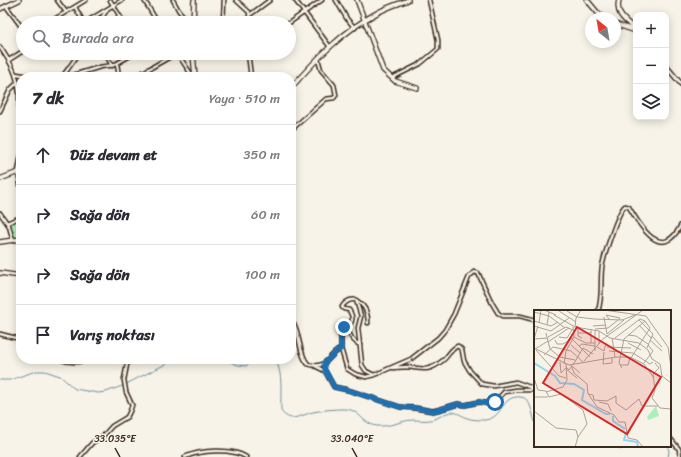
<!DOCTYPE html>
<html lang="tr">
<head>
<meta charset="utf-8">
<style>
  :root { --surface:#fff; --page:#f2f2f3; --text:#2b2b33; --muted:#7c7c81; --line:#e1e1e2 }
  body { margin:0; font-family:Sriracha,sans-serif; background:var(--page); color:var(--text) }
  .controls { position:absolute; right:12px; top:12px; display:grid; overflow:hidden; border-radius:8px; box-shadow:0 2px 10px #0003 }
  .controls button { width:36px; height:36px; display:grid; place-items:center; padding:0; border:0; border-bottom:1px solid var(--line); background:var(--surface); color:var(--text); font:20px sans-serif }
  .compass { position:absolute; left:585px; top:12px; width:36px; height:36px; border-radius:50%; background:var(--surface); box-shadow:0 2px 10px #0003; rotate:329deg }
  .stop { position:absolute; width:12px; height:12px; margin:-9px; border:3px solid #1f6fb2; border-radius:50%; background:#fff }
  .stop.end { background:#1f6fb2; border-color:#fff; box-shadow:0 1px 4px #0008 }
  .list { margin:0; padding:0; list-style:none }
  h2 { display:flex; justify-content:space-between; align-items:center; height:52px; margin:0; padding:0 16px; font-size:17px }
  h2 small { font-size:13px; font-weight:400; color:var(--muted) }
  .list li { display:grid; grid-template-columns:26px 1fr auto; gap:12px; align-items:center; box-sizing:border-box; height:60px; padding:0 16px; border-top:1px solid var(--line) }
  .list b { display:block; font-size:15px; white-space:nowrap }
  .list em { font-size:13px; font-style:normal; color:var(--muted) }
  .icon { flex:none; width:22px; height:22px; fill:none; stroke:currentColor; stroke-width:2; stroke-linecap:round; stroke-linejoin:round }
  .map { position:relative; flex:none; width:681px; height:457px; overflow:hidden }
  .search { position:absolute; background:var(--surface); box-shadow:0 2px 10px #0003; left:16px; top:16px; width:280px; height:44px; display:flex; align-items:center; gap:10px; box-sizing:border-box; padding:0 14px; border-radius:22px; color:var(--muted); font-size:15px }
  .panel { position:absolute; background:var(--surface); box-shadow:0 2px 10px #0003; left:16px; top:72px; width:280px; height:292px; border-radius:16px }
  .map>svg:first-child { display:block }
</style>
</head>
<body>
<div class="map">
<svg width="681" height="457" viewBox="0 0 681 457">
  <rect width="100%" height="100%" fill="#f7f3e8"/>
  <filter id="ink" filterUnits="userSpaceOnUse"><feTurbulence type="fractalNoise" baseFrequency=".025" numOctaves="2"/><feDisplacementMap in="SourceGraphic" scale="8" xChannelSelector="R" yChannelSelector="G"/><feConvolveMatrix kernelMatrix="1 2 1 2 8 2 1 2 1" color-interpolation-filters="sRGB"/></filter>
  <g filter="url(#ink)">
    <path fill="#abefba" stroke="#738c6c" d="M20 220 21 224V237L14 239 10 223Z"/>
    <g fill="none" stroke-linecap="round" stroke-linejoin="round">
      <path stroke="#6f919e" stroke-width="1" d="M222 359 238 365 246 366 256 359
        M275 359C284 374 280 394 281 410 283 415 288 418 293 418 300 417 306 414 313 412 323 410 333 409 343 409 360 408 361 424 377 426 390 427 400 421 412 420 418 420 425 421 430 420 439 419 444 412 453 412 458 413 463 416 467 418 472 420 480 420 485 420 504 418 500 395 521 397 531 398 532 414 535 422
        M0 380H10L36 371H45L60 376 75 389 98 393 106 392 122 386 176 359
        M613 446 621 449 630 446
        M668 457 669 452 668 446"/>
      <defs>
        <path id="minor" d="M57 0 66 12
          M110 0 124 23
          M144 0 158 23
          M173 0 179 11 190 23
          M236 0 249 12 250 23
          M295 0 330 47
          M336 0 347 19 355 28
          M6 6 23 29
          M75 7 84 23
          M251 14 270 0
          M48 23 86 0
          M84 23 122 0
          M98 23 107 10
          M115 23 119 15
          M223 23 224 0
          M289 23 322 0
          M0 47C11 63 17 73 19 93 20 101 18 109 21 118
          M60 53 69 54
          M105 53 112 66
          M177 53 193 77
          M248 53 251 77
          M9 60 23 51
          M117 64 119 77
          M16 74 35 77
          M62 77 68 69 79 53
          M67 77 100 67 114 65 135 53
          M132 77 140 74 177 53
          M392 78 420 64 438 49V40L429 0
          M0 111 10 90 18 82
          M291 130 326 99 334 98 336 95 334 85 321 70 318 59
          M21 156 18 172 21 189
          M0 213 9 226 13 241
          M7 223 21 217
          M356 300 361 316 358 328 362 365 366 371 374 375
          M598 311C603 297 600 282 602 267 604 256 618 211 625 206L629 207C641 228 662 262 681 225
          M291 321C300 327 298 354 308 364 327 371 330 352 341 349L347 369 355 374 366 377 374 375 411 359 438 338 445 330 454 314 469 277 474 272 478 273 492 303 498 313 503 316H520L535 320
          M347 329C353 321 354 318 349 310L344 309 342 307C345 302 350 299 356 300 365 306 368 312 368 323
          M0 334 16 338 21 341
          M341 349V329L344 327C351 331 348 339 360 345
          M59 359C69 363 79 363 88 359
          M315 366 325 371 334 387 348 390 400 407 414 408 433 411 441 409 458 404 465 405 479 402 490 404 495 402 504 392 517 390H535
          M393 368C397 368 401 367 406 367 421 368 428 373 442 361 448 357 451 348 458 346L462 350 464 361 470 371 482 384 494 386 516 382 535 389
          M670 438 679 449 680 457
          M80 457 92 443 104 435 112 426 127 417 130 411 132 405 126 392 124 380 128 359
          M185 457C200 450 232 448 246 457"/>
        <path id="tertiary" d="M357 0 383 70 395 81 417 88
          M587 0 597 12 605 18
          M619 0C615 15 626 21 636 30
          M0 9 19 0
          M193 23 194 0
          M615 24 636 31
          M193 53 195 77
          M666 66 681 84
          M291 88C316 59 343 31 377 13 387 7 398 4 408 0
          M0 179 21 171
          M0 242 21 239
          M0 273 21 276"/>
      </defs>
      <use href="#minor" stroke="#3b2a1e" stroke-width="5.5"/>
      <use href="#tertiary" stroke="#3b2a1e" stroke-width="6"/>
      <use href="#minor" stroke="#f7f3e8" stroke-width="2.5"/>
      <use href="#tertiary" stroke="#f7f3e8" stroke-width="3.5"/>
    </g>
  </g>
  <g fill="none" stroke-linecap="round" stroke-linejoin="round" filter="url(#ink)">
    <path stroke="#1f6fb2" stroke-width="5" d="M344 327 341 329V349C335 351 330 359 324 363L325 370 334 387 348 390 400 407 417 408 433 411 442 409 458 404 465 405 479 402 490 404 495 402"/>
  </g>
  <path fill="none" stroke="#3b2a1e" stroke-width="1.5" d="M115 448 120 457M352 448 357 457"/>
  <g transform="translate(534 310)">
    <rect width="137" height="137" fill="#f7f3e8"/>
    <path d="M122 96 125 106 114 110 113 107Z" fill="#abefba"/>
    <path fill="none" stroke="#91d5f3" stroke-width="2" d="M0 53 21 66 26 73 40 74 50 80 48 90 72 104H76M79 106V111L91 119M92 123 90 130 103 132 104 137"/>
    <path fill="none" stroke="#aca397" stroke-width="1" d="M10 0 22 5M22 0H35M70 0 112 6 134 37 137 57M25 1 42 12M33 1 43 7 60 9 88 10 101 5M0 2 15 6 31 18M20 5 41 17 65 21 76 28 105 33 114 40 118 49 126 54 128 66 137 73M70 7 73 24M75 9 72 5 86 8 85 10M105 10 119 24 113 38M0 11 17 16 24 12M5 13 7 0M13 15 15 2M105 15 117 28M0 16 17 21 35 8M59 16 72 15M41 17 42 8 47 0M44 18V26L48 28M57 19V33M61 19 74 18 84 10M61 20V41M65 21V34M12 23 16 39M44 23H57M73 24 90 10M94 25 102 26 114 34M118 26 128 37M14 27 32 17 39 20M25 27 33 28 38 20M40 27 52 33H61M78 28 81 47M81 28 106 9 111 11 116 18 97 48M0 29 4 16M0 29 14 28M21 30 23 34H29L39 28M39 30 56 47M116 30 128 41M14 32 35 18M94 33 107 40M37 35 46 43M45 36 48 34 61 36M63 37 70 41 72 33M73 37 97 38M0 38 35 55 82 47H96L110 54 120 68M1 39 14 31M16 39 26 47 41 50M2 40 25 66 32 68M75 41 99 43 116 54 119 52M70 42 69 54 78 53V48M10 45 19 37 37 41 49 52M50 51 69 29 109 0M26 52 27 63 32 58M110 53 119 41 114 35M121 53 125 58 119 64 121 80 118 88 126 98 137 99M30 54 32 41 40 27 39 17M37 55 40 63 53 74 54 84 59 85 60 90 73 91 82 86V93L92 100 105 89 108 96H124M39 55 49 38 59 44M86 55H94L96 48M32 57 35 60 38 56 46 63M88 58 85 53 90 29 111 11M32 59 43 68M0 68 4 80 12 81 15 87 27 84 49 100 53 114 44 127M12 82 29 77 33 70 32 54M55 85 63 97 80 105 85 112H91L94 128 103 130 109 137M0 87H14M65 92 74 94 77 101M0 101 22 118 42 120 44 127 41 137"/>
    <path fill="#d62828" fill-opacity="0.15" stroke="#d62828" stroke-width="2" d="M43 17 127 67 93 124 9 73Z"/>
    <rect width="137" height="137" fill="none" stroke="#3b2a1e" stroke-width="2"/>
  </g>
  <g font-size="10" text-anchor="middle" fill="#3b2a1e" stroke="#f7f3e8" stroke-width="3" stroke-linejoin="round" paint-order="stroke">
    <text x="115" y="442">33.035°E</text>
    <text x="352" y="442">33.040°E</text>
  </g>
</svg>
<div class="controls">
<button>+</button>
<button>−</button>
<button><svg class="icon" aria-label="layers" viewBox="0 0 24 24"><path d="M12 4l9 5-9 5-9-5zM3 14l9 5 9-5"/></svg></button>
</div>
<svg class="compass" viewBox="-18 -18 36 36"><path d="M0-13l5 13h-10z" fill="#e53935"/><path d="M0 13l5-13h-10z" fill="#7c7c81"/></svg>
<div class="stop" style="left:495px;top:402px"></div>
<div class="stop end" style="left:344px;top:327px"></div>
<div class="search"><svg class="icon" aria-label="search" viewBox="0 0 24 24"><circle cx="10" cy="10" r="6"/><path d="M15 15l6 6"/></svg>Burada ara</div>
<section class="panel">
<h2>7 dk<small>Yaya · 510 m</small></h2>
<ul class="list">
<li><svg class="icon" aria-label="ahead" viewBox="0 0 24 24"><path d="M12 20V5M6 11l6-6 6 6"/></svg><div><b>Düz devam et</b></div><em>350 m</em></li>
<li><svg class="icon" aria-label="right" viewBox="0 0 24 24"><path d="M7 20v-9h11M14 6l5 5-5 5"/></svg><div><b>Sağa dön</b></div><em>60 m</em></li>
<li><svg class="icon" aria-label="right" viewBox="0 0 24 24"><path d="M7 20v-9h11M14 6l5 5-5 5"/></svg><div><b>Sağa dön</b></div><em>100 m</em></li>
<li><svg class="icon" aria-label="arrive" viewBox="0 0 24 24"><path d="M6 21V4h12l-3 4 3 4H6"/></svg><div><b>Varış noktası</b></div></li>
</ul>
</section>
</div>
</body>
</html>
